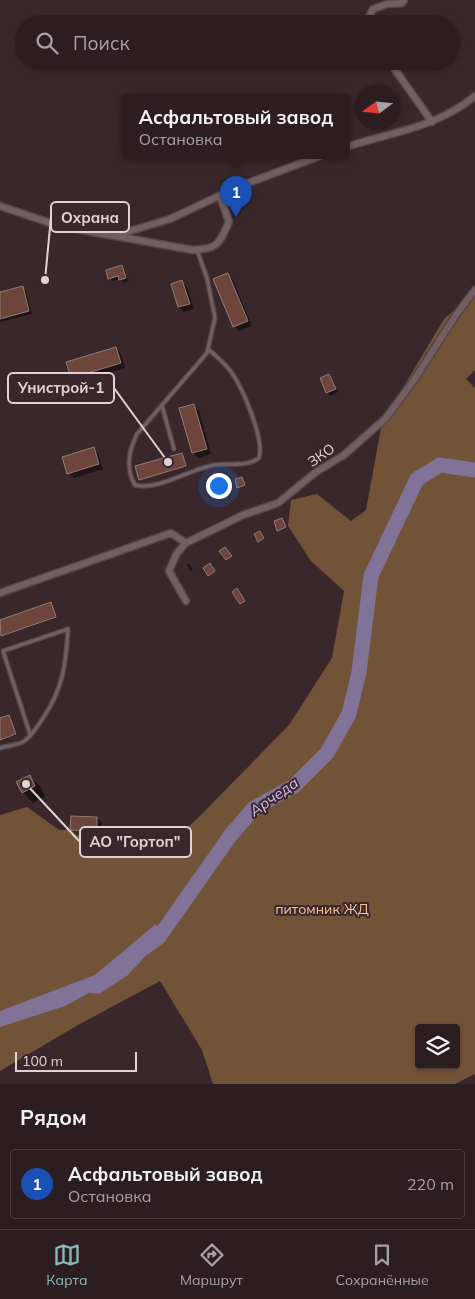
<!DOCTYPE html>
<html lang="ru">
<head>
<meta charset="utf-8">
<style>
  :root { --surface:#2b1d20; --page:#332629; --text:#f1f3f6; --muted:#a6a2a5; --line:#473b3e; --accent:#8bbbb9 }
  body { margin:0; font-family:Mulish,sans-serif; background:var(--page); color:var(--text) }
  .controls { position:absolute; right:15px; bottom:15px; display:grid; overflow:hidden; border-radius:5px; box-shadow:0 1px 4px #0004 }
  .controls button { width:45px; height:45px; display:grid; place-items:center; padding:0; border:0; border-bottom:1px solid var(--line); background:var(--surface); color:var(--text); font:25px sans-serif }
  .compass { position:absolute; left:355px; top:85px; width:45px; height:45px; border-radius:50%; background:var(--surface); box-shadow:0 1px 4px #0004; rotate:255deg }
  .scale { position:absolute; left:15px; bottom:12px; width:122px; box-sizing:border-box; padding-left:5px; border:2px solid #e0d3d6; border-top:0; font-size:14px; line-height:18px; white-space:nowrap; color:#e0d3d6; -webkit-text-stroke:4px #39272b; paint-order:stroke }
  .you { position:absolute; left:218px; top:485px; width:18px; height:18px; margin:-12px; border:4px solid #fff; border-radius:50%; background:#1a73e8; box-shadow:0 0 0 8px #1a73e833 }
  .badge { display:grid; place-items:center; width:32px; height:32px; border-radius:50%; background:var(--accent); color:#fff; font-size:16px; font-weight:700 }
  .pin { position:absolute; translate:-50% -41px; filter:drop-shadow(0 1px 2px #0008) }
  .pin::after { content:''; position:absolute; top:26px; width:18px; height:15px; background:inherit; clip-path:polygon(0 0,100% 0,50% 100%) }
  .popup { position:absolute; left:122px; top:94px; width:228px; height:65px; box-sizing:border-box; display:grid; place-content:center; border-radius:5px; background:var(--surface); filter:drop-shadow(0 1px 4px #0005); font-size:16px; white-space:nowrap; color:var(--muted) }
  .popup b { font-size:19px; color:var(--text) }
  .popup::after { content:''; position:absolute; left:50%; top:100%; margin-left:-10px; border:10px solid transparent; border-top-color:var(--surface) }
  .list { margin:0; padding:0; list-style:none }
  h2 { display:flex; justify-content:space-between; align-items:center; height:65px; margin:0; padding:0 20px; font-size:21px }
  h2 small { font-size:16px; font-weight:400; color:var(--muted) }
  .list li { display:grid; grid-template-columns:32px 1fr auto; gap:15px; align-items:center; box-sizing:border-box; height:70px; margin:0 10px 10px; padding:0 10px; border:1px solid var(--line); border-radius:5px }
  .list b { display:block; font-size:19px; white-space:nowrap }
  .list p { margin:0; font-size:16px; white-space:nowrap; color:var(--muted) }
  .list em { font-size:16px; font-style:normal; color:var(--muted) }
  .icon { flex:none; width:28px; height:28px; fill:none; stroke:currentColor; stroke-width:2; stroke-linecap:round; stroke-linejoin:round }
  .map { position:relative; flex:none; width:475px; height:1084px; overflow:hidden }
  .search { position:absolute; background:var(--surface); box-shadow:0 1px 4px #0004; left:15px; right:15px; top:15px; height:55px; display:flex; align-items:center; gap:12px; box-sizing:border-box; padding:0 18px; border-radius:28px; color:var(--muted); font-size:19px }
  .sheet { height:145px; background:var(--surface) }
  nav { display:flex; justify-content:space-around; align-items:center; box-sizing:border-box; height:70px; border-top:1px solid var(--line); background:var(--surface); font-size:14px; color:var(--muted) }
  nav a { display:grid; justify-items:center; gap:2px }
  nav .on { color:var(--accent) }
  .map>svg:first-child { display:block }
</style>
</head>
<body>
<div class="map">
<svg width="475" height="1084" viewBox="0 0 475 1084">
  <rect width="100%" height="100%" fill="#39272b"/>
  <path fill="#715337" fill-rule="evenodd" d="M475 293V370L466 379 475 388V1074L455 1084H213L202 1050 160 981 78 1025 0 1071V815L27 807 59 830H121L159 854 198 818 289 725 332 658 344 591 311 561 288 526 291 500 317 494 351 521 366 510 382 423 444 319ZM419 1028H456V1065H419Z"/>
  <path fill="#817297" d="M156 924 161 939 128 975 99 994 89 993 65 1006 0 1027V1011L95 975Z"/>
  <path fill="#0007" d="M122 267 129 281 123 283 120 279 113 281 109 278Z
    M228 274 233 280 252 326 239 331 234 326Z
    M182 282 187 287 194 309 184 312 179 307 172 285Z
    M22 288 26 291 32 314 0 322V294Z
    M116 348 121 354 125 368 77 382 72 377Z
    M329 376 338 392 330 396 327 392Z
    M194 405 199 411 211 454 199 458 193 453Z
    M93 449 98 454 103 469 74 478 68 473Z
    M182 454 186 467 141 479Z
    M189 564 193 570 191 571 187 565Z
    M51 603 56 618 3 636 0 632V621Z
    M9 716 17 735 0 741V720Z
    M29 776 40 786 45 796 33 803 23 792Z
    M97 818 102 823 101 836 76 835 71 829Z"/>
  <g fill="none" stroke-linecap="round" stroke-linejoin="round">
    <path stroke="#817297" stroke-width="15" d="M144 948 159 937 230 836 254 808 294 786 327 753 349 714 359 672 371 576 417 479 440 465 475 470"/>
  </g>
  <path fill="#6d453c" stroke="#927d77" d="M122 265 126 278 119 280 118 276 108 279 106 270Z
    M228 273 248 321 233 327 213 279Z
    M48 275 50 282 42 284 40 277Z
    M182 280 190 304 178 307 171 284Z
    M23 286 29 311 0 319V292Z
    M116 347 121 363 71 378 66 362Z
    M329 374 336 389 326 393 320 378Z
    M194 404 207 449 192 453 179 408Z
    M94 447 99 464 67 474 62 457Z
    M182 453 186 466 139 480 135 466Z
    M242 477 245 485 237 488 235 479Z
    M282 518 286 527 277 531 274 521Z
    M260 531 264 538 258 542 254 534Z
    M225 547 232 556 226 560 219 551Z
    M210 563 215 571 208 576 203 568Z
    M237 588 245 601 240 604 232 592Z
    M51 602 56 617 1 636 0 620Z
    M9 715 16 734 0 740V718Z
    M30 775 35 786 22 793 16 782Z
    M71 816 97 817V831L70 830Z"/>
  <g fill="none" stroke-linecap="round" stroke-linejoin="round">
    <defs>
      <path id="lane" d="M197 250 207 278 215 318 207 353 137 434C129 450 125 468 135 485 158 491 190 469 214 465 229 463 247 467 259 458 265 439 241 383 228 368 222 361 215 355 208 349
        M162 406 174 449
        M0 748C7 746 17 745 23 742 31 737 38 726 43 718 63 689 66 664 68 629L3 651 30 734"/>
      <path id="street" d="M371 24 369 17 373 9 387 4 402 3 404 0
        M389 61 432 122
        M346 147C392 132 436 128 475 96
        M0 206 59 226 193 250C218 249 219 244 229 222L220 196
        M120 234 170 219 240 186 320 156
        M0 593 171 533 186 543
        M186 601 169 571 177 553 186 543 243 515 278 503 316 472 344 455 369 433 386 418 414 380 456 315 475 290"/>
    </defs>
    <use href="#lane" stroke="#56464a" stroke-width="5.5"/>
    <use href="#street" stroke="#56464a" stroke-width="9"/>
    <use href="#lane" stroke="#735e63" stroke-width="3"/>
    <use href="#street" stroke="#735e63" stroke-width="6"/>
  </g>
  <g text-anchor="middle" stroke-width="4" stroke-linejoin="round" paint-order="stroke">
    <g font-size="14" fill="#e0d3d6" stroke="#39272b">
      <text transform="translate(321 455) rotate(-35)" y="5">ЗКО</text>
    </g>
    <g font-size="14" fill="#fac595" stroke="#39272b">
      <text x="322" y="914">питомник ЖД</text>
    </g>
    <g font-size="15" font-style="italic" fill="#d7befa" stroke="#39272b">
      <text transform="translate(274 797) rotate(-35)" y="5">Арчеда</text>
    </g>
  </g>
  <path fill="none" stroke="#e0d3d6" stroke-width="2" d="M45 280L51 217M168 462L114 388M26 784L80 842"/>
  <g fill="#e0d3d6" stroke="#39272b" stroke-width="2">
    <circle cx="45" cy="280" r="5"/>
    <circle cx="168" cy="462" r="5"/>
    <circle cx="26" cy="784" r="5"/>
  </g>
  <g fill="#39272b" stroke="#e0d3d6" stroke-width="2">
    <rect x="51" y="202" width="78" height="30" rx="5"/>
    <rect x="8" y="373" width="106" height="30" rx="5"/>
    <rect x="80" y="827" width="111" height="30" rx="5"/>
  </g>
  <g font-size="15" text-anchor="middle" font-weight="bold" fill="#e0d3d6">
    <text x="90" y="223">Охрана</text>
    <text x="61" y="393">Унистрой-1</text>
    <text x="135" y="847">АО "Гортоп"</text>
  </g>
</svg>
<div class="controls">
<button><svg class="icon" aria-label="layers" viewBox="0 0 24 24"><path d="M12 4l9 5-9 5-9-5zM3 14l9 5 9-5"/></svg></button>
</div>
<svg class="compass" viewBox="-18 -18 36 36"><path d="M0-13l5 13h-10z" fill="#e53935"/><path d="M0 13l5-13h-10z" fill="#a6a2a5"/></svg>
<div class="scale">100 m</div>
<div class="you"></div>
<div class="pin badge" style="left:236px;top:217px;background:#1a4fb4">1</div>
<div class="popup"><b>Асфальтовый завод</b>Остановка</div>
<div class="search"><svg class="icon" aria-label="search" viewBox="0 0 24 24"><circle cx="10" cy="10" r="6"/><path d="M15 15l6 6"/></svg>Поиск</div>
</div>
<section class="sheet">
<h2>Рядом<small></small></h2>
<ul class="list">
<li><span class="badge" style="background:#1a4fb4">1</span><div><b>Асфальтовый завод</b><p>Остановка</p></div><em>220 m</em></li>
</ul>
</section>
<nav>
<a class="on"><svg class="icon" aria-label="map" viewBox="0 0 24 24"><path d="M3 6l6-2 6 2 6-2v14l-6 2-6-2-6 2zM9 4v14M15 6v14"/></svg>Карта</a>
<a><svg class="icon" aria-label="directions" viewBox="0 0 24 24"><path d="M12 3l9 9-9 9-9-9zM9 14v-3h6M13 9l2 2-2 2"/></svg>Маршрут</a>
<a><svg class="icon" aria-label="saved" viewBox="0 0 24 24"><path d="M7 4h10v16l-5-4-5 4z"/></svg>Сохранённые</a>
</nav>
</body>
</html>
